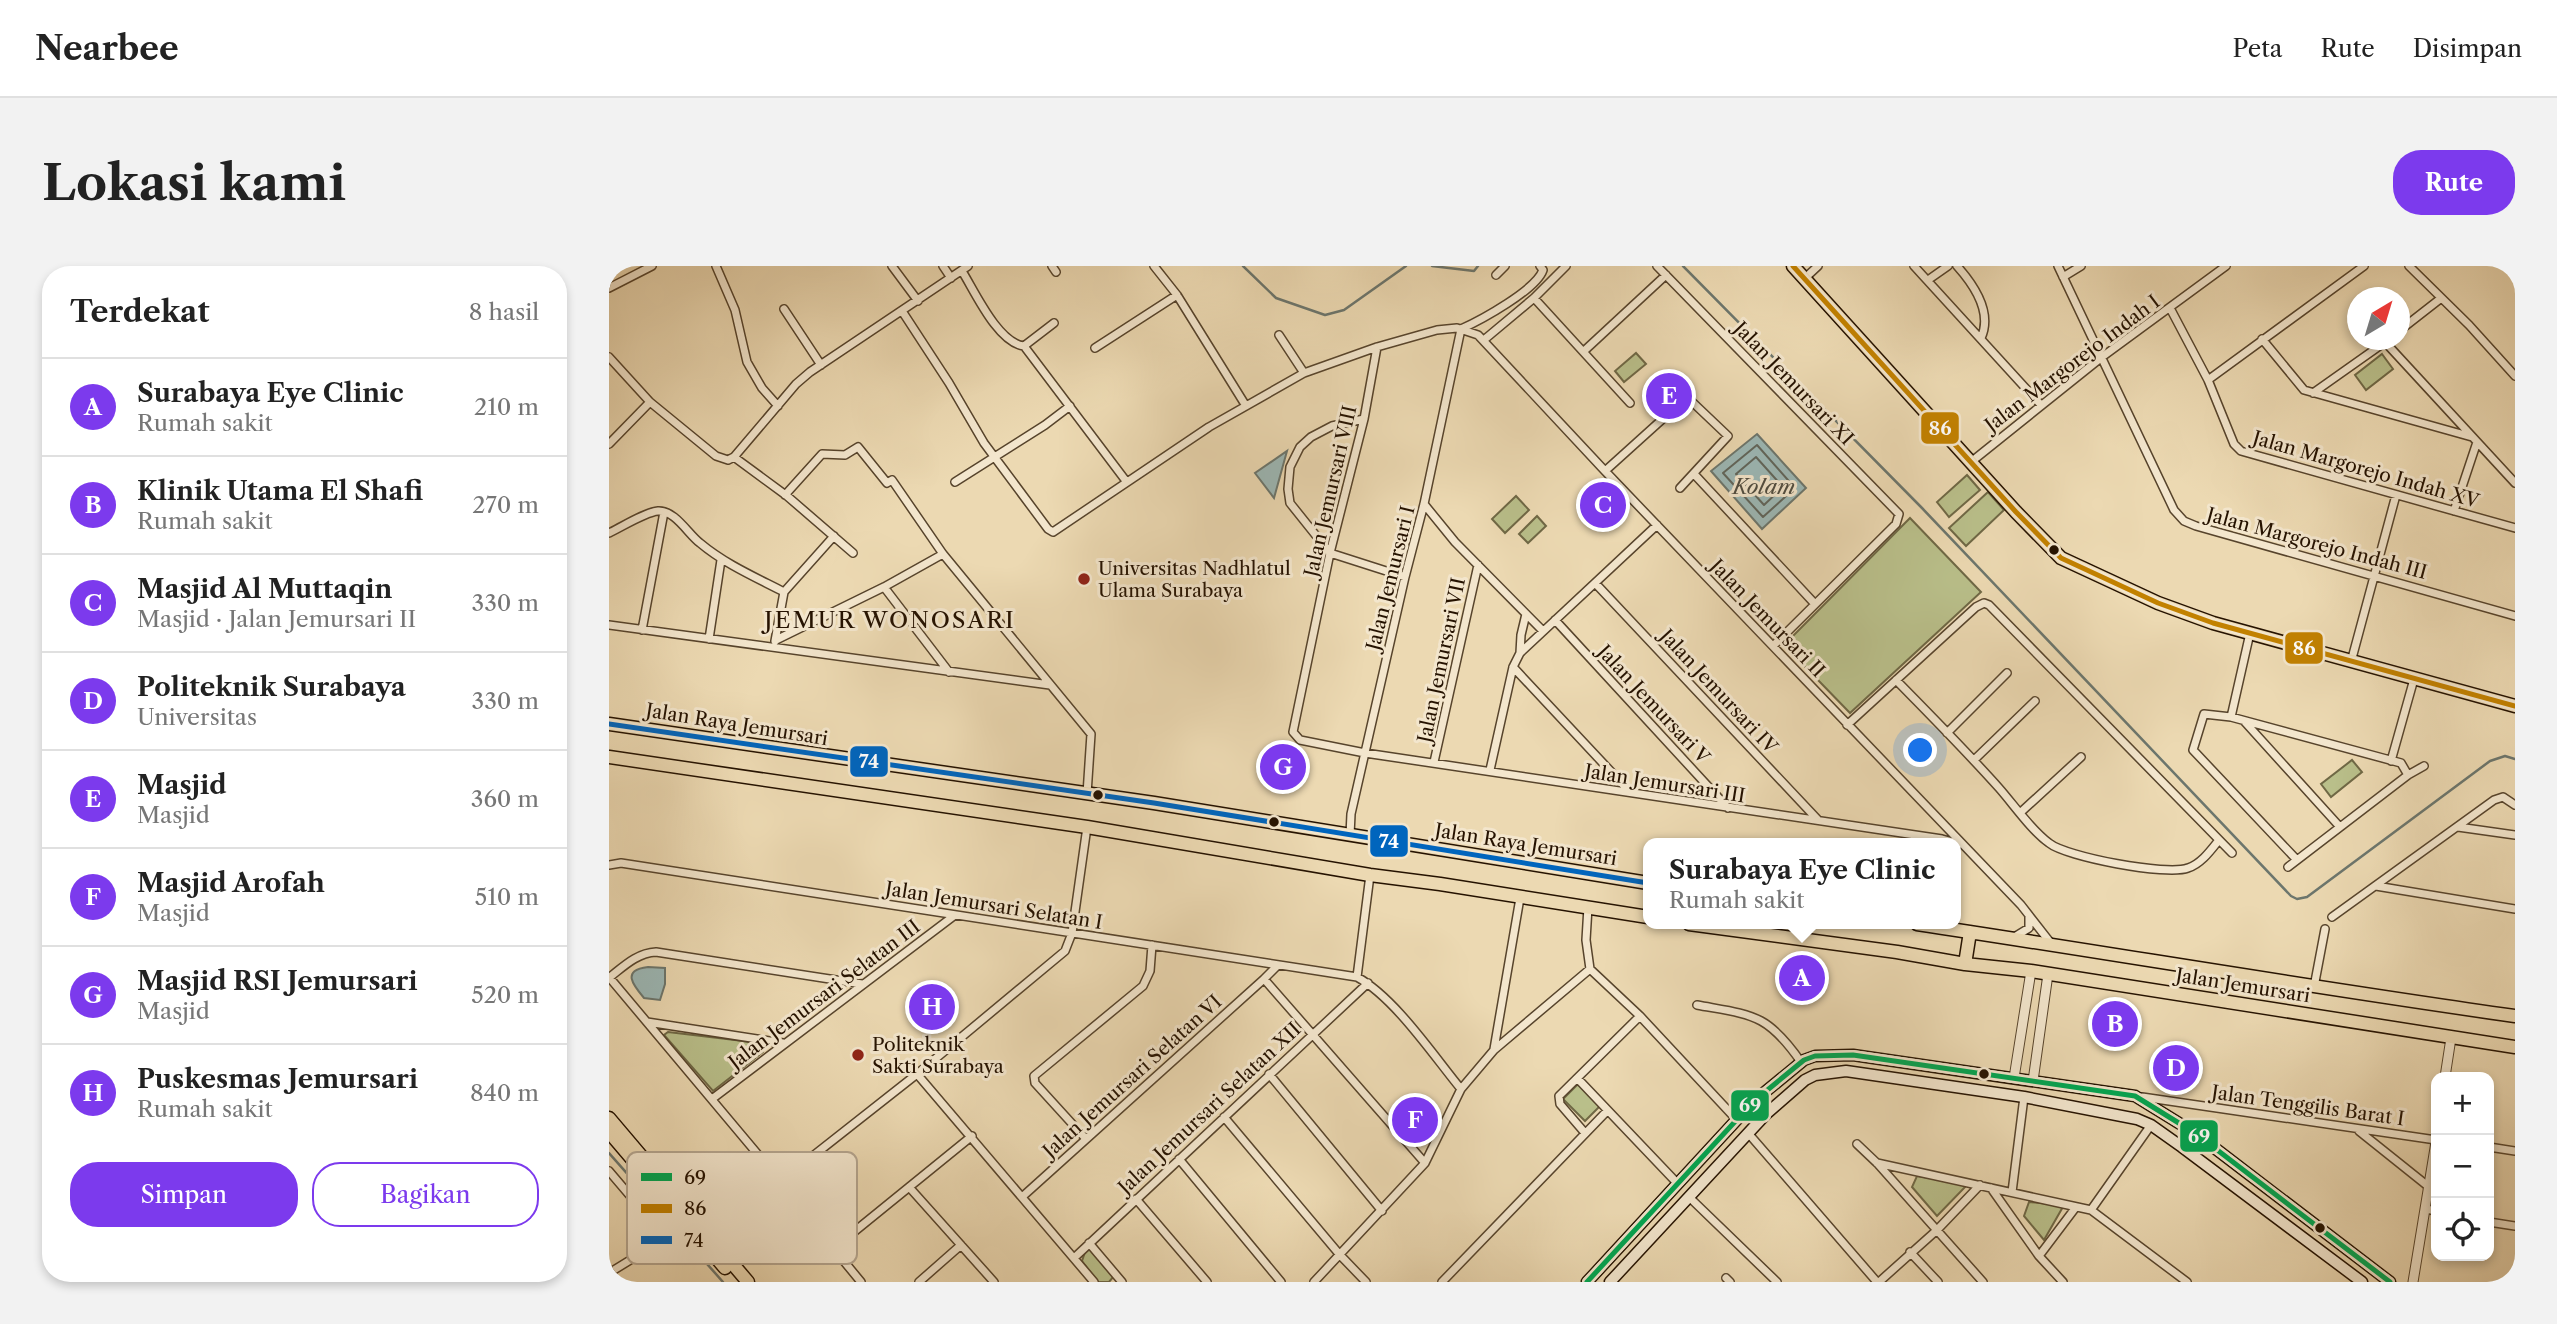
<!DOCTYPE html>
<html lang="id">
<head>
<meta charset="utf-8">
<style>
  :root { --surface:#fff; --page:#f2f2f2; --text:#222; --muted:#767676; --line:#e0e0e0; --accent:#7c3aed }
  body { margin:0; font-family:"Libre Caslon Text",serif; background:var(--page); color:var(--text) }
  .controls { position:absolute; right:21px; bottom:21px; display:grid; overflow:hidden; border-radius:14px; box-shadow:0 4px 10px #0003 }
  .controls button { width:63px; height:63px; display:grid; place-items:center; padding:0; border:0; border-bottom:2px solid var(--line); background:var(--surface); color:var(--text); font:35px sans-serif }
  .compass { position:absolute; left:1738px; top:21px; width:63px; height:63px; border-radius:50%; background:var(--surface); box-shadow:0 4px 10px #0003; rotate:38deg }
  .you { position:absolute; left:1312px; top:485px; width:24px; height:24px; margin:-18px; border:5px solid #fff; border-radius:50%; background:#1a73e8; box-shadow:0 0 0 10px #1a73e833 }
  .badge { display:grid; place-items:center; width:46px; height:46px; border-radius:50%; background:var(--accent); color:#fff; font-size:23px; font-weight:700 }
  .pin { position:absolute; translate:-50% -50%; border:4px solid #fff; box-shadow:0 2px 7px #0006 }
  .popup { position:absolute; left:1034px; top:572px; width:318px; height:91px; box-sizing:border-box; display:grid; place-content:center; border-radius:14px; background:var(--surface); filter:drop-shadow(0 2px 5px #0005); font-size:23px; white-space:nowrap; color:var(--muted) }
  .popup b { font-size:26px; color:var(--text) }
  .popup::after { content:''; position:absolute; left:50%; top:100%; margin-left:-14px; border:14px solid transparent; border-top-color:var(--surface) }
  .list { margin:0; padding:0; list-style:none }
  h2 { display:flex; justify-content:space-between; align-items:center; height:91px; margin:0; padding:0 28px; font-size:30px }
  h2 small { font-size:23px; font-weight:400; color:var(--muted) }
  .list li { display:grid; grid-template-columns:46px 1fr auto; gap:21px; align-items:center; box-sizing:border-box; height:98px; padding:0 28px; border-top:2px solid var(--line) }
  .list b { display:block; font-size:26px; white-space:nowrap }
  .list p { margin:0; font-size:23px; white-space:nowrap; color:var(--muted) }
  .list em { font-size:23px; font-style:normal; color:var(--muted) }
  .actions { display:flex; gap:14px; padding:21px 28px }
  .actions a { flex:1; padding:16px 0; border:2px solid var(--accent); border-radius:28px; text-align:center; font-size:24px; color:var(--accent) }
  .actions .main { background:var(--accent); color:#fff }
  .icon { flex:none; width:38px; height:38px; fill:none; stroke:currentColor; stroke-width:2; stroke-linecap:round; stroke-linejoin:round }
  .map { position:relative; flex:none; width:1906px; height:1016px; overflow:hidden; border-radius:28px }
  header { display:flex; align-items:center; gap:42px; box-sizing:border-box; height:98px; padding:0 35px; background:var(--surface); border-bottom:2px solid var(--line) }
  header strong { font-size:33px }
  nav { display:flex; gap:38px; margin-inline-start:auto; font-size:24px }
  .intro { display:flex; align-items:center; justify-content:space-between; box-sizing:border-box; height:168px; padding:0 42px }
  h1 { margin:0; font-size:49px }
  .button { padding:18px 32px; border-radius:28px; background:var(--accent); color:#fff; font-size:24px; font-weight:700 }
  main { display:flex; gap:42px; padding:0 42px }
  aside { flex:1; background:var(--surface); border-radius:28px; box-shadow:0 4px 10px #0003 }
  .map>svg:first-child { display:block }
</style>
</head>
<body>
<header>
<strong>Nearbee</strong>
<nav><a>Peta</a><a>Rute</a><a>Disimpan</a></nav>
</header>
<div class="intro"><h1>Lokasi kami</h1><a class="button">Rute</a></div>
<main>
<aside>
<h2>Terdekat<small>8 hasil</small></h2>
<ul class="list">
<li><span class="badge">A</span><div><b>Surabaya Eye Clinic</b><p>Rumah sakit</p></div><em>210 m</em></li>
<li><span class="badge">B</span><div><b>Klinik Utama El Shafi</b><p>Rumah sakit</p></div><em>270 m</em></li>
<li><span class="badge">C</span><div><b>Masjid Al Muttaqin</b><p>Masjid · Jalan Jemursari II</p></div><em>330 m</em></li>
<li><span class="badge">D</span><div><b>Politeknik Surabaya</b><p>Universitas</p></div><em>330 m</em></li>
<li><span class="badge">E</span><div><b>Masjid</b><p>Masjid</p></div><em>360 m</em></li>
<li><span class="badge">F</span><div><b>Masjid Arofah</b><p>Masjid</p></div><em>510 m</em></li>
<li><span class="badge">G</span><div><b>Masjid RSI Jemursari</b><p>Masjid</p></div><em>520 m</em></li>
<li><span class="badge">H</span><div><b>Puskesmas Jemursari</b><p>Rumah sakit</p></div><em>840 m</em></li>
</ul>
<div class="actions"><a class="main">Simpan</a><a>Bagikan</a></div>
</aside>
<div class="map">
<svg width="1906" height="1016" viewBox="0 0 1906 1016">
  <rect width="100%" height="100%" fill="#ecd9b2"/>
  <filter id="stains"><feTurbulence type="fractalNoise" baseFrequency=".00286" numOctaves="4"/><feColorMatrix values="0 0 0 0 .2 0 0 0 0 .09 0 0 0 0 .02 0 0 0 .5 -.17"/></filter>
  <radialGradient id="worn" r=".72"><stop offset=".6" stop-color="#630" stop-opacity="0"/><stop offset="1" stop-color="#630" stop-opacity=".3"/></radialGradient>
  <path fill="#b9bf8a" stroke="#6f6845" stroke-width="2" d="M1027 87 1037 98 1015 116 1006 105Z
    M1773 88 1784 103 1757 124 1746 109Z
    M1358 209 1371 224 1340 251 1328 236Z
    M1379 226 1395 244 1357 280 1340 262Z
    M907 230 920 244 896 267 883 253Z
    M928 250 937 260 919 277 910 268Z
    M1301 252 1372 326 1241 447 1175 379Z
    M1743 494 1753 506 1722 531 1712 518Z
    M59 766 151 777 155 782 154 786 104 825 55 769Z
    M969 818 991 840 976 855 954 833Z
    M1308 910 1359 918 1328 950 1303 921Z
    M1420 936 1455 939 1435 974 1415 950Z
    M482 981 505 1010 500 1016H489L473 995 476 986Z"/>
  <path fill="#9cb8b6" stroke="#6c766d" stroke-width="2" d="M1148 168 1197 222 1153 263 1102 205Z
    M678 185 665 232 646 207Z
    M39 701 56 702V718L51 734 35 732C24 719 12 704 39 701Z"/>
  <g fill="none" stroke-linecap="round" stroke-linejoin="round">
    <path stroke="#60655b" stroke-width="2" d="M1148 179 1186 222 1154 251 1114 207Z
      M1147 191 1174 221 1155 239 1127 208Z"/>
    <path stroke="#6c766d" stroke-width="2.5" d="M634 0 667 32 716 49 735 44 797 0
      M823 0 865 5 869 0
      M1074 0 1313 242 1682 630 1688 633 1698 631 1881 495 1896 490 1906 493
      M0 887 114 1016"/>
    <defs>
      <path id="minor" d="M107 0 126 44 138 96 153 122 169 140
        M283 0 309 35
        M334 0 342 12
        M443 0 447 6
        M545 0 568 29 637 140
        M1048 0 1290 248 1287 258 1164 380
        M1305 0 1432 139
        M1348 0C1365 19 1384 46 1372 72
        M1449 0 1565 244 1575 255 1587 260 1906 350
        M1800 0 1860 59 1906 110
        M1902 0 1906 4
        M353 5C366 26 389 77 415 80
        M887 9 896 0
        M1454 11 1472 0
        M1195 13 1209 0
        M1319 14 1339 0
        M0 22 43 0
        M925 32 1021 137
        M1561 42 1599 114 1625 178 1632 185 1906 262
        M175 43 212 99
        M293 45 340 117 375 177 439 263 444 266 600 161 695 107 768 81 828 64 848 62 869 69 996 205 1412 639 1444 680
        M1790 65 1831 33
        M670 69 695 107
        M876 73 925 32 957 0
        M1653 73 1695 124 1863 171
        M1776 76 1906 217
        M415 80 517 215
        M415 80 445 57
        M768 81 755 153 721 287 684 466 691 474 756 487 1333 573 1351 578
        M486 82 568 29
        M975 85 1057 9
        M0 91 41 136 107 190 119 194 125 191 187 118 201 106 359 0
        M1599 114 1755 0
        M1704 127 1779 74
        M755 153 723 160 702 171 691 181 681 201 679 223 681 237 721 287 796 311
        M0 178 41 136
        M125 191 178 230 244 287
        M1362 196 1493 91 1617 0
        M996 205 1078 131 1119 170 1071 222
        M1085 208 1206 338
        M346 216 436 159 461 140
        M176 229 213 188 236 189 249 181 278 217 283 214 334 288 482 468 478 528
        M815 238 846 276 934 365
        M1845 245 1868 176
        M0 267C13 261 36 246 49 245 66 244 79 268 91 277 116 298 146 311 175 326
        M987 318 1209 554
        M275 321 340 406
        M175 326 225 270
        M946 354 1119 542
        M0 359 441 419
        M33 364 55 246
        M100 373 112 294
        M167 374 275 321 334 288
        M166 375 175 326
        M911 387 912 369 917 348
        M1742 396 1787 229
        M904 401 1021 526
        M1287 414C1322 450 1357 485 1390 522 1405 539 1422 564 1440 577 1457 591 1558 610 1579 602 1592 598 1602 584 1610 574
        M1622 451 1641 367
        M1635 455 1731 561
        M1238 459 1367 341 1375 337 1380 339 1623 587
        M1338 467 1398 407
        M1365 494 1426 435
        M1782 495 1805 413
        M825 496 869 299
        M881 504 904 401 911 387 1048 259
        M1412 546 1472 491
        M1849 561 1906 569
        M741 569 742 548 796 311 815 238 852 63C872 54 927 24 934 4L931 0
        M1687 593 1584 484 1595 448 1622 451 1792 497 1799 509
        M0 599 12 597 748 711C786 732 824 789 852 823
        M1679 601 1799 509 1815 500
        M1767 620 1906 643
        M1723 651 1885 534 1894 531 1906 539
        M1407 670 1420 662V651
        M669 699 655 713 816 897
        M981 703 1031 750 1127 853
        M0 711 172 916
        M1 711C15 700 28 687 47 686L253 718
        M748 711 761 609
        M1705 721 1716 663
        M1088 739C1143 749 1158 747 1192 796
        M38 756 174 777
        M885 783 911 632
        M308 808 485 1016
        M660 808 773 945
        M969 813 1069 918
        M1533 831 1827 874
        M103 833 346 649
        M615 851 731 989 757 1016
        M1750 865 1820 921
        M976 867 951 838 950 830 1031 750
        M1139 867 1268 1016
        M477 873 426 817 425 810 534 720 541 705 543 679
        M1248 878 1268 897 1374 1016
        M1880 881 1906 885
        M570 893 672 1016
        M1268 897 1482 944 1578 1016
        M0 905 57 972
        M300 921 385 1016
        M1382 922 1430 990 1454 1016
        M1403 926 1415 831
        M413 931 655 713
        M1080 931 1168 1016
        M527 933 598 1016
        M1817 943 1827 945
        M1482 944 1542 859
        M1880 956 1906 960
        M101 971 308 808 456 685 463 667 478 561
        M480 977 513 1016
        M1301 986 1329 1016
        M1430 990 1467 941
        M465 992 759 717
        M0 1007 57 972 78 955
        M1117 1012 1121 1016
        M252 1016 229 988 230 978 363 870
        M310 1016 352 979
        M705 1016 816 897 852 823 885 784 981 703 977 674 979 641
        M833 1016 998 845
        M1270 1016 1328 964 1371 919"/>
      <path id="tertiary" d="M1836 811 1842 772
        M1405 812 1422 705
        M1424 815 1439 708
        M1804 1016 1827 876"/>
      <path id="secondary" d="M978 1016 1145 835 1195 794 1206 790 1244 789 1526 830 1586 867 1781 1016
        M1001 1016 1157 848 1196 814 1206 809 1237 805 1415 831 1528 853 1542 859 1573 881 1753 1016"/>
      <path id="primary" d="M1184 0 1407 246 1452 292 1549 337 1604 357 1906 440
        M0 458 545 537 1039 617
        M0 491 478 561 761 609 831 618 1039 651
        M1080 658 1288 686 1356 698 1422 705 1906 781
        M1308 658C1507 688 1706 722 1906 750
        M1356 698 1361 666
        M0 852 139 1016
        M0 866 116 1002"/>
    </defs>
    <use href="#minor" stroke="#57442c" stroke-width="10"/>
    <use href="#tertiary" stroke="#57442c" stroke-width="11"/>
    <use href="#secondary" stroke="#251200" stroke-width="13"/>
    <use href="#primary" stroke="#251200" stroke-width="15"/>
    <use href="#minor" stroke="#f3e6cd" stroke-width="7"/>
    <use href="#tertiary" stroke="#f3e6cd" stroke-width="9"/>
    <use href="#secondary" stroke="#f3e6cd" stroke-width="10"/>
    <use href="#primary" stroke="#ecd9b2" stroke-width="12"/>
    <defs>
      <path id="bus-1" d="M978 1016 1145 835 1195 794 1206 790 1244 789 1526 830 1586 867 1781 1016"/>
      <path id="bus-2" d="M1184 0 1407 246 1452 292 1549 337 1604 357 1906 440"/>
      <path id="bus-3" d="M0 458 545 537 1039 617"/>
    </defs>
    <use href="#bus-1" stroke="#f3e6cd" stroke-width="10"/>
    <use href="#bus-2" stroke="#f3e6cd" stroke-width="10"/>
    <use href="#bus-3" stroke="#f3e6cd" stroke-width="10"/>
    <use href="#bus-1" stroke="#00a651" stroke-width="5"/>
    <use href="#bus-2" stroke="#c28100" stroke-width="5"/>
    <use href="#bus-3" stroke="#0065bd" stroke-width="5"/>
  </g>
  <g fill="#251200" stroke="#f3e6cd" stroke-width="2.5">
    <circle cx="1445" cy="284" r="6"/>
    <circle cx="489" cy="529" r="6"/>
    <circle cx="665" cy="556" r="6"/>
    <circle cx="1375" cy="808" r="6"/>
    <circle cx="1711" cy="962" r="6"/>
  </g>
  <g fill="#8f2418" stroke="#f3e6cd" stroke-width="2.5">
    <circle cx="475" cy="313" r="7"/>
    <circle cx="249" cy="789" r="7"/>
  </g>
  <g text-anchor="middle" stroke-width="6" stroke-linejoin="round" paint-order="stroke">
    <g font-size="19" fill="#251200" stroke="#f3e6cd">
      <text transform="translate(1463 97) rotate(-37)" y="7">Jalan Margorejo Indah I</text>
      <text transform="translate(1185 117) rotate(46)" y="7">Jalan Jemursari XI</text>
      <text transform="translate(1757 203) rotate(16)" y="7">Jalan Margorejo Indah XV</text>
      <text transform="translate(721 225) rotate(-77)" y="7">Jalan Jemursari VIII</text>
      <text transform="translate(1708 277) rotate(15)" y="7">Jalan Margorejo Indah III</text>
      <text transform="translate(781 312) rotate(-76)" y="7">Jalan Jemursari I</text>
      <text transform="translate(1159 352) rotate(46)" y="7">Jalan Jemursari II</text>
      <text transform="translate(832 394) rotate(-78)" y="7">Jalan Jemursari VII</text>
      <text transform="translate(1110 425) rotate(47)" y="7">Jalan Jemursari IV</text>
      <text transform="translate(1045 438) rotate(47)" y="7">Jalan Jemursari V</text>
      <text transform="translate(128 458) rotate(9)" y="7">Jalan Raya Jemursari</text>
      <text transform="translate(1056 517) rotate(9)" y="7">Jalan Jemursari III</text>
      <text transform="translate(917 578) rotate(9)" y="7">Jalan Raya Jemursari</text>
      <text transform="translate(385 639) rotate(9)" y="7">Jalan Jemursari Selatan I</text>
      <text transform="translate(1634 719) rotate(9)" y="7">Jalan Jemursari</text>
      <text transform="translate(215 728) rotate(-37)" y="7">Jalan Jemursari Selatan III</text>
      <text transform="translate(523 810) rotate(-42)" y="7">Jalan Jemursari Selatan VI</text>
      <text transform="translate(1699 839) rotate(8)" y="7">Jalan Tenggilis Barat I</text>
      <text transform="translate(600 842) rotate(-43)" y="7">Jalan Jemursari Selatan XII</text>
    </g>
    <g font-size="19" fill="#251200" stroke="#f3e6cd" text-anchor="start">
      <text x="489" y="309">Universitas Nadhlatul<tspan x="489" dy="22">Ulama Surabaya</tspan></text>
      <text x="263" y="785">Politeknik<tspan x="263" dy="22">Sakti Surabaya</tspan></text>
    </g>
    <g font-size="21" font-style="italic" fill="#4f4c40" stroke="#f3e6cd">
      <text x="1155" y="228">Kolam</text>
    </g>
    <g font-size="23" letter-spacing="2" fill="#251200" stroke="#f3e6cd">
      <text x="281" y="362">JEMUR WONOSARI</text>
    </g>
  </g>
  <rect x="18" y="886" width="230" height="112" rx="10" fill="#f3e6cd" stroke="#b5a690" stroke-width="2"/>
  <rect x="32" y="907" width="31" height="8" fill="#00a651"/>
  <rect x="32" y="938" width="31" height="9" fill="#c28100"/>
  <rect x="32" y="970" width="31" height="8" fill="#0065bd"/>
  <g font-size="19" fill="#251200">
    <text x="75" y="918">69</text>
    <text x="75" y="949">86</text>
    <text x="75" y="981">74</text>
  </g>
  <g stroke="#f3e6cd" stroke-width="2.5">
    <rect x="1311" y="145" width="40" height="34" rx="7" fill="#c28100"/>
    <rect x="1675" y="365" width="40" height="34" rx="7" fill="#c28100"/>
    <rect x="240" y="479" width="40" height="33" rx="7" fill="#0065bd"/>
    <rect x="760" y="558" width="40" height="34" rx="7" fill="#0065bd"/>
    <rect x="1121" y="823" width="40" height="33" rx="7" fill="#00a651"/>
    <rect x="1570" y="853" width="40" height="34" rx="7" fill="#00a651"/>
  </g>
  <g font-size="19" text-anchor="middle" font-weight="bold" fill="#fff">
    <text x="1331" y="169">86</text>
    <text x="1695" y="389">86</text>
    <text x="260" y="502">74</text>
    <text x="780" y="582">74</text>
    <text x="1141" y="846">69</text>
    <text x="1590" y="877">69</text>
  </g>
  <rect width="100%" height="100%" filter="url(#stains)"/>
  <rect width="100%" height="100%" fill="url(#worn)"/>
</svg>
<div class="controls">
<button>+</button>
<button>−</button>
<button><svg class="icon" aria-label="locate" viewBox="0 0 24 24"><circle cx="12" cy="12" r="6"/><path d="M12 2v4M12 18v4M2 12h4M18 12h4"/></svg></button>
</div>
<svg class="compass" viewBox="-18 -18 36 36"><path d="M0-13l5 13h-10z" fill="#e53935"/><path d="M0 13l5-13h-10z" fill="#767676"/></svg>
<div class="you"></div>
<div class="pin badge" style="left:1193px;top:712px">A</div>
<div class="popup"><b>Surabaya Eye Clinic</b>Rumah sakit</div>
<div class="pin badge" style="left:1506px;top:758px">B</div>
<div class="pin badge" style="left:994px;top:239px">C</div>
<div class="pin badge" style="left:1567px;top:802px">D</div>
<div class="pin badge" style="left:1060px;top:130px">E</div>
<div class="pin badge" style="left:806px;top:854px">F</div>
<div class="pin badge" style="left:674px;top:501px">G</div>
<div class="pin badge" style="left:323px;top:741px">H</div>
</div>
</main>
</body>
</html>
